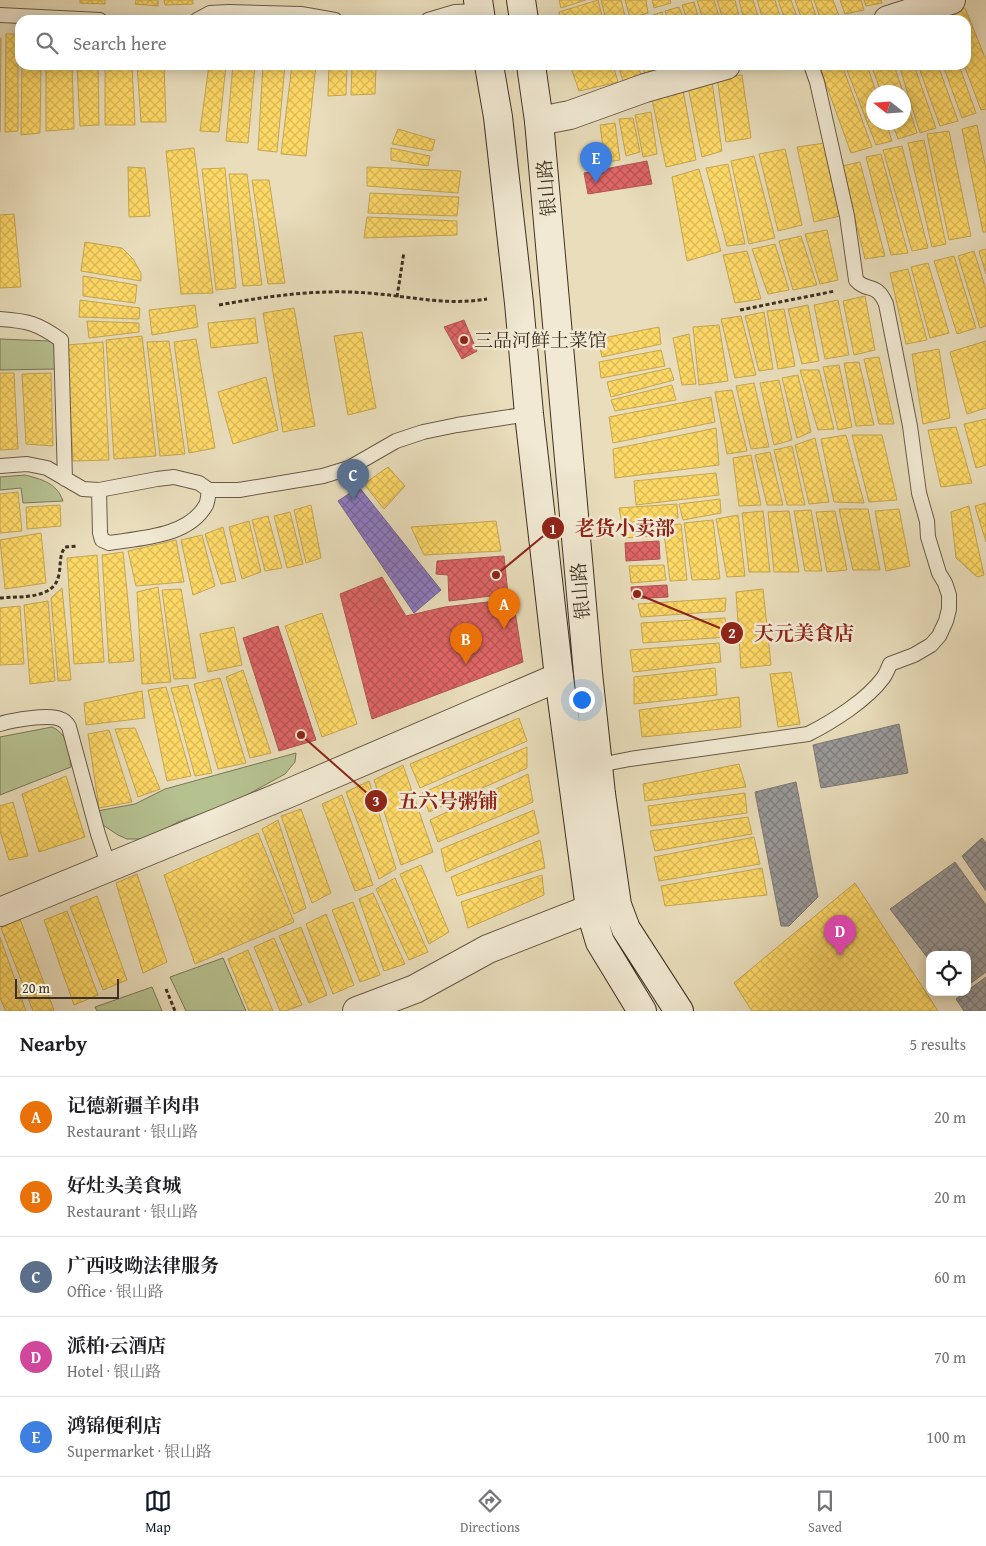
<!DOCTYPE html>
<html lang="en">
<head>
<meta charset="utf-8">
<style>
  :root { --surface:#fff; --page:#f2f2f2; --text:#202124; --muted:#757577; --line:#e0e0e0; --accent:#111827 }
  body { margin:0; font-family:"Gentium Book Plus","Noto Serif SC",serif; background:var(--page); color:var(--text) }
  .controls { position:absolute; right:15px; bottom:15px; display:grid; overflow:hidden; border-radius:10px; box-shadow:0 2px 12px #0003 }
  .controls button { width:45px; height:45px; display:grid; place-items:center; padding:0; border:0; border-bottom:1px solid var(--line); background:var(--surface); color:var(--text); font:25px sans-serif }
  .compass { position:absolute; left:866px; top:85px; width:45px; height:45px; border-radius:50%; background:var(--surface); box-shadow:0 2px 12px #0003; rotate:287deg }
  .scale { position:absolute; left:15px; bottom:12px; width:104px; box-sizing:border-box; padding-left:5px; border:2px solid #3d3022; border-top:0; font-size:14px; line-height:18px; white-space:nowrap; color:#3d3022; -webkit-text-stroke:4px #f1e9d3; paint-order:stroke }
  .you { position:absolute; left:581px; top:699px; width:18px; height:18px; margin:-12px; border:4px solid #fff; border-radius:50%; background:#1a73e8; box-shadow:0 0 0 8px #1a73e833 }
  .badge { display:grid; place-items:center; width:32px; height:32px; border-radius:50%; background:var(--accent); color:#fff; font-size:16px; font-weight:700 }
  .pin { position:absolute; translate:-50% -41px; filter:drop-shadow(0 1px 2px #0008) }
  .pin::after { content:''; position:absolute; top:26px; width:18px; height:15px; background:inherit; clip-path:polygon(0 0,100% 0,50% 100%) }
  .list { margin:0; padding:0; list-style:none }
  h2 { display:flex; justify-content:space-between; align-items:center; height:65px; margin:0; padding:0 20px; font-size:21px }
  h2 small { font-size:16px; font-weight:400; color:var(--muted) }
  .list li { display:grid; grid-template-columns:32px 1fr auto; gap:15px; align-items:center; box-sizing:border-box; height:80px; padding:0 20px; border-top:1px solid var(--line) }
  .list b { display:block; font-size:19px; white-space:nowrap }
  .list p { margin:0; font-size:16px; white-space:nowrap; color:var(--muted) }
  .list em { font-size:16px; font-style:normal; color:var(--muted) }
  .icon { flex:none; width:28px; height:28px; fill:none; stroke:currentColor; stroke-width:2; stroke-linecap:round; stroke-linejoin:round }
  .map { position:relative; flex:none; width:986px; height:1011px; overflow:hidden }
  .search { position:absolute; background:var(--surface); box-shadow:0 2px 12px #0003; left:15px; right:15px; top:15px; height:55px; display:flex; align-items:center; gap:12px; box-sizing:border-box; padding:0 18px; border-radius:15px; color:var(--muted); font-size:19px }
  .sheet { height:465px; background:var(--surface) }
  nav { display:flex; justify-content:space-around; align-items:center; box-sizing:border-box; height:70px; border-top:1px solid var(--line); background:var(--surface); font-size:14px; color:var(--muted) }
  nav a { display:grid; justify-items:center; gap:2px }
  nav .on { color:var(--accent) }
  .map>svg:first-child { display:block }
</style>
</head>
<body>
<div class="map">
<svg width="986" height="1011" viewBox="0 0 986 1011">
  <defs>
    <pattern id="homes-cross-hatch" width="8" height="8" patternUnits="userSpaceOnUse" patternTransform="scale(1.25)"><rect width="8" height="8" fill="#ffd966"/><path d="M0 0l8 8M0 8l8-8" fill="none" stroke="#dbbb58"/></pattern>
    <pattern id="shops-cross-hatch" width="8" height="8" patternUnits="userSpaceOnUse" patternTransform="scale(1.25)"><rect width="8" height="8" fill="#e06666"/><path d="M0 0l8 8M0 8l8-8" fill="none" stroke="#b75454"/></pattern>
    <pattern id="offices-cross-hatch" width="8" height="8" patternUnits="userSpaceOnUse" patternTransform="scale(1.25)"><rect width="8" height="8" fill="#8e7cc3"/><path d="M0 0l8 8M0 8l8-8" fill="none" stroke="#75669e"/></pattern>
    <pattern id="industry-cross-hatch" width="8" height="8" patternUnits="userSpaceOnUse" patternTransform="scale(1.25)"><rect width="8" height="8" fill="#999"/><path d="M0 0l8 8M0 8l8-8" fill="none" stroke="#7e7d7c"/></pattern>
  </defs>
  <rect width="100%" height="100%" fill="#e9ddbb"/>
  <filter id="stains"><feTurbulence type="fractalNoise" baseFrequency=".004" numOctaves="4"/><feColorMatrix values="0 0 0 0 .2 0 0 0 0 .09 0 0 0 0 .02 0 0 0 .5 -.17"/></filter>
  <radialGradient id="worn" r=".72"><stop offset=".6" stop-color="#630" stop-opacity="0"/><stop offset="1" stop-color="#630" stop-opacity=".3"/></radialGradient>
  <path fill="#b6c190" stroke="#7a7859" d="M0 339 50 341 56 346 55 369 0 370Z
    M25 475C41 479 57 483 63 501L23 503 21 488 0 490V477Z
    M52 727C69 735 68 750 71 767L0 795V737Z
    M296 753 295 762 285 774 234 802 178 822 146 839H127L118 835 103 825 97 811 135 804 165 789Z
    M223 958 246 1011H186L170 977Z
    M152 987 162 1011H97L95 1007Z"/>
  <path fill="url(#homes-cross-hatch)" stroke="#c5a652" d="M80 0H105V4L80 3Z
    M136 0H158V6L135 4Z
    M164 0H193V4L165 5Z
    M559 0H586L561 8Z
    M598 0 603 20H560L559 12Z
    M601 0H621L626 20H606Z
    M625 0H646L648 13 630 18Z
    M652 0H670L671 3 654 8Z
    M697 0H714L720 20H703Z
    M717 0H735L740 20H723Z
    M739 0H753L759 20H744Z
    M757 0H775L781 20H763Z
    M778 0H791L798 20H785Z
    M795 0H811L817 20H802Z
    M814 0H833L839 16 821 20Z
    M840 0H861L864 10 845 14Z
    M864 0H881L882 3 866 6Z
    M694 2 699 20H687L682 5Z
    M679 7 684 20H668L665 11Z
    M965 8 986 60V109L981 110 964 65H966V20H948L946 15Z
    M662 12 664 20H649L648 17Z
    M6 34H18V131L5 132Z
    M0 38H1L0 132Z
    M22 65H41L40 133 21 135Z
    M46 65H72L74 129 46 131Z
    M77 65H98L99 125 80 126Z
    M105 65H132L135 125H105Z
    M137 65H164L166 122H141Z
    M209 65H226L219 132 200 131Z
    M233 65H255L248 143 226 141Z
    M263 65H285L277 152 258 150Z
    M292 65H316L306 156 281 154Z
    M329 65H347L346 95 328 96Z
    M352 65H376L375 94 351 95Z
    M570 65H613L618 82 579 91Z
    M618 65H638L641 75 623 81Z
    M642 65H657L658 70 645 74Z
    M819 65H842L872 147 851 153Z
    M845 65H867L876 92H874V122H886L892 141 876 145Z
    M871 65H894L903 92H881Z
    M899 65H914L936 128 920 133Z
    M918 65H938L958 121 940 126Z
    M943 65H959L976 113 962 118Z
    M742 75 751 138 726 142 717 77Z
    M712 82 722 151 702 157 688 87Z
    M683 90 696 160 666 167 652 99Z
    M904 93 917 133 898 139 892 122H904Z
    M651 112 657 154 643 157 635 115Z
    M633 118 640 152 626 156 619 119Z
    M615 123 620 160 605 162 600 125Z
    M977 125 986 169V232H983L962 129Z
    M398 129 435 140 432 151 392 144Z
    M949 131 971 236 949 240 927 134Z
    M924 140 946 244 932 247 908 143Z
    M825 143 840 216 814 222 797 147Z
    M902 146 928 248 912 251 883 150Z
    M194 148 213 293 181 294 166 151Z
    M391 148 430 156 428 166 391 160Z
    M785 149 802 225 778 231 759 154Z
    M881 154 908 253 891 255 866 157Z
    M754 156 775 238 749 244 731 161Z
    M860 162 885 256 865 259 842 166Z
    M728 164 745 244 727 246 706 168Z
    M128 167 145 168 150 216 129 217Z
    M367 167 461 171 458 193 367 186Z
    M225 168 236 288 216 290 202 169Z
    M699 169 721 251 687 261 672 177Z
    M229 174H247L262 285 243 286Z
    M252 180H269L285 283 268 284Z
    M370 193 459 197 457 216 368 213Z
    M14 214 21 287 0 288V215Z
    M367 217 457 221V235L364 238Z
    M827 230 838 280 820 284 805 234Z
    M801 236 817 285 793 290 779 241Z
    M85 242 122 248 133 259 141 273V281L81 271Z
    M775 244 789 290 768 294 752 249Z
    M986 249V274L979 251Z
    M747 251 761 299 735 303 723 255Z
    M974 251 986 290V326L980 328 958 256Z
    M954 256 976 328 957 334 934 261Z
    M928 263 949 333 930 338 911 267Z
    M908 269 927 340 906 344 890 273Z
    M83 276 137 285 135 303 83 296Z
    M865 296 875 350 854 355 843 301Z
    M80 300 140 308 139 319 79 317Z
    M838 300 849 355 825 359 814 305Z
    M195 305 198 327 152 335 149 310Z
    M808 305 819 361 802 364 788 309Z
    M294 308 315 426 283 432 263 313Z
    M784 309 795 366 778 369 767 311Z
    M764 312 773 369 759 371 745 316Z
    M741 316 756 375 735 378 721 319Z
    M255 318 258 343 211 348 208 323Z
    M87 321 139 323V332L89 338Z
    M719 325 728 381 699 385 693 327Z
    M659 327 661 344 602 357 598 339Z
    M362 332 376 408 348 415 334 336Z
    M689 334 696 384 682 385 673 338Z
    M142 336 156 456 114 459 106 340Z
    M196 339 215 448 189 453 174 342Z
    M169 341 185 454 160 456 147 342Z
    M986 341V408L967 414 950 352Z
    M103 342 109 460 73 461 67 345Z
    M939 349 950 418 923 424 912 354Z
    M661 350 665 366 601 378 599 362Z
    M879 357 894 424H879L864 359Z
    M859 362 874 425 856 426 844 363Z
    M839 365 852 427 838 430 823 367Z
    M670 368 674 380 611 397 607 382Z
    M800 370H819L834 429 818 430Z
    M0 373H14L18 449 0 450Z
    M51 373 53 446 26 444 22 374Z
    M798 375 811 432 797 438 782 378Z
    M266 377 278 430 233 444 218 392Z
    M779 380 792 440 774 445 760 383Z
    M754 383 769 447 751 449 736 386Z
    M672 385 676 400 615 411 611 400Z
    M732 390 747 451 727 454 715 392Z
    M711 397 715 422 613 443 609 417Z
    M986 419V465L976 468 964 424Z
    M956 427 972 483 941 487 928 430Z
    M716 428 719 465 615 478 613 449Z
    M846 435 864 503 834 502 821 439Z
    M852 435H882L897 500 869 502Z
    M815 438 829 502 809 504 795 445Z
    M792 446 805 505H787L774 450Z
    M770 452 783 505H767L755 455Z
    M751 455 761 505 739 506 733 458Z
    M388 467 405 486 384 509 364 484Z
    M716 473 719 495 636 505 634 481Z
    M18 492 22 531 0 533V494Z
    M720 499 721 513 683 520 679 504Z
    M986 503V542L975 506Z
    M677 504 678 518 622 523 619 508Z
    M60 505 61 526 27 529 26 507Z
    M311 505 321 558 306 563 294 510Z
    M969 506 984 575 977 577 956 558 951 512Z
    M839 509H868L880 570H853Z
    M899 509 910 566 886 571 875 511Z
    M811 510 822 571H805L794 511Z
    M763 511 770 572H749L742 513Z
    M789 511 799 572H774L768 512Z
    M835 511 847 570 827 572 816 512Z
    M290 512 303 564 287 568 274 516Z
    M738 515 745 576 727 577 716 519Z
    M268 516 282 568 265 571 252 520Z
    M713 520 720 579 692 580 684 523Z
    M249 521 261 572 242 579 229 527Z
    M496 521 501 551 424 555 411 527Z
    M681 524 687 580 670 581 663 525Z
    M657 525 659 535 624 538 621 527Z
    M223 527 236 581 221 584 205 534Z
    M41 533 46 583 5 589 0 540Z
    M202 535 215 586 193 595 181 540Z
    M176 540 184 582 136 586 128 551Z
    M123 552 134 661 109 663 102 555Z
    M97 555 104 662 74 664 67 558Z
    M664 565 666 580 631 583 629 566Z
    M158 587 171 682 142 684 137 592Z
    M62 588 71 680 58 681 51 598Z
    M181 589 196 678 174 679 162 590Z
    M763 589 771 665 741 668 736 592Z
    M726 598 725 611 641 617 638 604Z
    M48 601 55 681 30 684 24 605Z
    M20 606 24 664 0 665V608Z
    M322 613 357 724 322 737 285 626Z
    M725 618 727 637 643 643 641 623Z
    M234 627 242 665 208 672 200 634Z
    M719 643 721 662 633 672 630 650Z
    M715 668 717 695 634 704V677Z
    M243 670 271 753 250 758 226 677Z
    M791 672 800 724 778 727 770 674Z
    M220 678 246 763 218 769 194 684Z
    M188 685 212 773 195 776 171 688Z
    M166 687 191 776 167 781 148 690Z
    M142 691 145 718 86 725 84 703Z
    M739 697 741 727 642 737 639 710Z
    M519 718 527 741 420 788 410 764Z
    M135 728 160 789 138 797 115 729Z
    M109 730 132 802 99 808 88 734Z
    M527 747V768L429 812 422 793Z
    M739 764 746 787 645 801 643 784Z
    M403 765 433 852 401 865 374 780Z
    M528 774 533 802 438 842 430 820Z
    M66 776 85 837 39 852 22 794Z
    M369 781 396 869 379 879 346 792Z
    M745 793 747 813 651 826 648 806Z
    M342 795 373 885 355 891 322 804Z
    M13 802 28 856 9 860 0 831V806Z
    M301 809 331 893 312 903 281 816Z
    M534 810 539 833 446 872 441 849Z
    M748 817 752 834 655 851 650 831Z
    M278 820 306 908 294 914 262 829Z
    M258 833 294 922 195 964 164 875Z
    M754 837 760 864 659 881 654 857Z
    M540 840 545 868 457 896 451 877Z
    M421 865 449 932 429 944 400 874Z
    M762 868 767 895 665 906 661 886Z
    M137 874 167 962 143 973 116 883Z
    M542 875 544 895 468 928 461 902Z
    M395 878 428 952 409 960 376 889Z
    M855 883 938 1011H752L734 983Z
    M373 893 405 964 384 971 359 899Z
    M97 896 127 980 103 990 70 907Z
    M353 902 380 975 360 982 332 910Z
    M67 911 98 995 74 1005 44 920Z
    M326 914 354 985 333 994 306 924Z
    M20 919 54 1010 50 1011H33L1 928Z
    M301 927 327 995 309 1003 279 936Z
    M0 937 26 1011H6L0 998Z
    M274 938 302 1005 285 1011H280L254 947Z
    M248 950 273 1011H249L228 959Z"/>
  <path fill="url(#shops-cross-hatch)" stroke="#af5652" d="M647 161 652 184 588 194 584 173Z
    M464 320 477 351 462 359 444 327Z
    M659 541 660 559 626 561 625 543Z
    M504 556 508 594 449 601 448 575 436 574 437 561Z
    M382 577 406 616 445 607 513 599 523 662 372 719 340 594Z
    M667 585 668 597 632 599 631 587Z
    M278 626 316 740 279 751 243 638Z"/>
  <path fill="url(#offices-cross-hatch)" stroke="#766593" d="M359 487 441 590 414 613 338 501Z"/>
  <path fill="url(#industry-cross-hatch)" stroke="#7d7a75" d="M899 724 908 773 821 788 813 745Z
    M796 782 818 897 789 926H781L755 792Z
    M982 838 986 843V891L962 856Z
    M955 862 986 905V972L967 986V955H930V961L890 909Z
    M986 977V1011H964L956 999Z"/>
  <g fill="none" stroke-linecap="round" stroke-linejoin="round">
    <defs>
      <path id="lane" d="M0 15 100 20
        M197 20 210 13 229 12 301 14 335 20
        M428 20 455 12 480 11
        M0 319C28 321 37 323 61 340L65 479
        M0 466 27 464 47 468 83 489 99 490 157 479 174 477 199 483 209 490H239L323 476 349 468 396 441 423 432 457 425 529 414
        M99 490 100 533 102 540 109 543C140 538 188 537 206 505 208 501 208 495 209 490
        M0 724C12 720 49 714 60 719 64 720 67 723 69 727L98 834 109 867
        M599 765 630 759 808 734C832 722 867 700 883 678 886 674 888 669 890 664L914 655 931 645 939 636 946 621 949 609V595L945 583 939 573 928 537 927 521 919 493 910 426 886 304C876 281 867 293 856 280L847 216 817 82 811 65"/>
      <path id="street" d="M888 20 951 0
        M539 121 570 115 645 88 726 65
        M0 912 287 794 559 677
        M357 1011 415 989 488 949 590 909"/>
      <path id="secondary" d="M478 0 481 20
        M521 0 524 20
        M489 65 498 117 519 303 529 414 559 677 590 909 600 942 642 1011
        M531 65 539 121 588 673 601 794 617 905 626 929 679 1011"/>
    </defs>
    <use href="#lane" stroke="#685b48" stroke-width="16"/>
    <use href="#street" stroke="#685b48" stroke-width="30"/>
    <use href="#secondary" stroke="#3d3022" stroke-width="30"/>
    <path stroke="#3d3022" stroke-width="3" stroke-dasharray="4 2.5" stroke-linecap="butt" d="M397 297 404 252
      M219 305C269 296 317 289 368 293 409 296 445 306 487 299
      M740 310 835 291
      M0 598C21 596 55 600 59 574 61 564 59 556 65 547L78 546
      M166 989 175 1011"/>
    <use href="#lane" stroke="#f1e9d3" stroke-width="14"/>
    <use href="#street" stroke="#f1e9d3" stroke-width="28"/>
    <use href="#secondary" stroke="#f1e9d3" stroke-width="28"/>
  </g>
  <circle fill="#8f2418" stroke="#f1e9d3" stroke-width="2" cx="464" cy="340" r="5"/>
  <g text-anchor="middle" stroke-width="5" stroke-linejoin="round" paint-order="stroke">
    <g font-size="19" fill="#3d3022" stroke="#f1e9d3">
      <text transform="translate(546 188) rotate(-95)" y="7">银山路</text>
      <text transform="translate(580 591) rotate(-95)" y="7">银山路</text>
    </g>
    <g font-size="19" fill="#3d3022" stroke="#f1e9d3" text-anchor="start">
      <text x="474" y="347">三品河鲜土菜馆</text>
    </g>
  </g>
  <path fill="none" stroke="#8f2418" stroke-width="2" d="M496 575L553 528M637 594L732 633M301 735L376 801"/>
  <g fill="#8f2418" stroke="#f1e9d3" stroke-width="2">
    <circle cx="496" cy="575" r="5"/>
    <circle cx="637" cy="594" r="5"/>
    <circle cx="301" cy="735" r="5"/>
    <circle cx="553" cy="528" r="12"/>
    <circle cx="732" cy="633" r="12"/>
    <circle cx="376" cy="801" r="12"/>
  </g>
  <g font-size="15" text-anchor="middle" font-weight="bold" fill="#fff">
    <text x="553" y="534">1</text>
    <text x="732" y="638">2</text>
    <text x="376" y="806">3</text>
  </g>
  <g font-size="20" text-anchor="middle" font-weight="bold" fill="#8f2418" stroke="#f1e9d3" stroke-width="5" stroke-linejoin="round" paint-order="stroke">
    <text x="625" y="535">老货小卖部</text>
    <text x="804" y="640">天元美食店</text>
    <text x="448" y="808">五六号粥铺</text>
  </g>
  <rect width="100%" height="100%" filter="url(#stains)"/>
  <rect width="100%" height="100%" fill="url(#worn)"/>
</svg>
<div class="controls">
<button><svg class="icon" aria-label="locate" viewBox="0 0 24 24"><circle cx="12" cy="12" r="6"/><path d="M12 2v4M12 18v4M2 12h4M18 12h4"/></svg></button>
</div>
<svg class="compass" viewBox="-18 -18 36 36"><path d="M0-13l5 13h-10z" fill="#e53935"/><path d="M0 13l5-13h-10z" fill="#757577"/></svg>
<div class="scale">20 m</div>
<div class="you"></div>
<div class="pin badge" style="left:504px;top:629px;background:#e8710a">A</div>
<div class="pin badge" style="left:466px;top:664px;background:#e8710a">B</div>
<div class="pin badge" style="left:353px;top:500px;background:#5c6f8a">C</div>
<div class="pin badge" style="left:840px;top:956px;background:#d1479c">D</div>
<div class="pin badge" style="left:596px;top:183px;background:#3f7fe0">E</div>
<div class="search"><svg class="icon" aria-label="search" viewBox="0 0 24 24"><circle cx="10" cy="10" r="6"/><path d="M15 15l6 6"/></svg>Search here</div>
</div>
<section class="sheet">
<h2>Nearby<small>5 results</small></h2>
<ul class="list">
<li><span class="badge" style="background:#e8710a">A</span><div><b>记德新疆羊肉串</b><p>Restaurant · 银山路</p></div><em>20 m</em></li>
<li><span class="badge" style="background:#e8710a">B</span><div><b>好灶头美食城</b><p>Restaurant · 银山路</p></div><em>20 m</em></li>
<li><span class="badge" style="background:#5c6f8a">C</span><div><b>广西吱呦法律服务</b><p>Office · 银山路</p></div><em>60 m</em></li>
<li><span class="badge" style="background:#d1479c">D</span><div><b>派柏·云酒店</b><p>Hotel · 银山路</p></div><em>70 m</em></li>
<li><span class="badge" style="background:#3f7fe0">E</span><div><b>鸿锦便利店</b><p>Supermarket · 银山路</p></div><em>100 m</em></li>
</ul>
</section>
<nav>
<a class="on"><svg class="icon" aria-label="map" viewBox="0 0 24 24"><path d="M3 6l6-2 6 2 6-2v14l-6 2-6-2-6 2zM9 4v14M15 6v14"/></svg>Map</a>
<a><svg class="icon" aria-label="directions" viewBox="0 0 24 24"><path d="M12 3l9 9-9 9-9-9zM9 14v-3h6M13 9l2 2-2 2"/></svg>Directions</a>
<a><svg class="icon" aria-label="saved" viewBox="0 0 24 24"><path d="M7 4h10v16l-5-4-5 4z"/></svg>Saved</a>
</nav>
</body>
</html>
